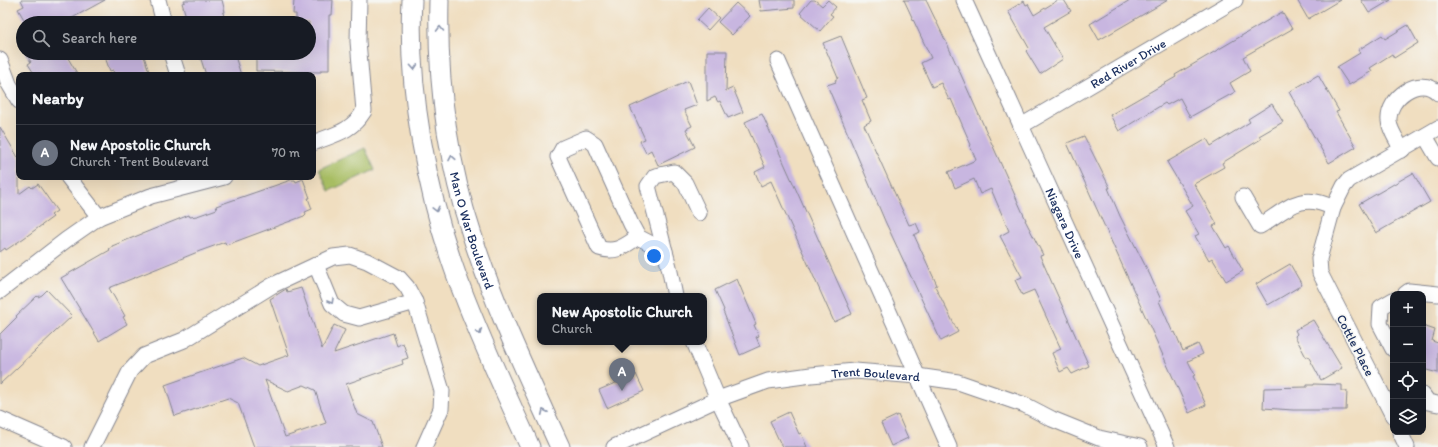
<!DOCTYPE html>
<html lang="en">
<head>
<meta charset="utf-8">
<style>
  :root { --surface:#171b24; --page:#242831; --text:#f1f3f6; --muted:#9ea1a6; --line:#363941; --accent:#d1495b }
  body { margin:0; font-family:Itim,sans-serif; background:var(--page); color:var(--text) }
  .controls { position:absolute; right:12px; bottom:12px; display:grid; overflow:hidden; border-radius:8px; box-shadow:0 4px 16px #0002 }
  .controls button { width:36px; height:36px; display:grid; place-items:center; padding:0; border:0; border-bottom:1px solid var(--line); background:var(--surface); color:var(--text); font:20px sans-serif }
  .you { position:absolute; left:654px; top:256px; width:14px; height:14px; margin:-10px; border:3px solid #fff; border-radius:50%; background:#1a73e8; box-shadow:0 0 0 6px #1a73e833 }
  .badge { display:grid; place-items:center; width:26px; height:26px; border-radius:50%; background:var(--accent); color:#fff; font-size:13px; font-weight:700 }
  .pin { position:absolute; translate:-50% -33px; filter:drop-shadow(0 1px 2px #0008) }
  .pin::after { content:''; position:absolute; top:21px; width:14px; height:12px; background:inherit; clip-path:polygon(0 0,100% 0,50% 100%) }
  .popup { position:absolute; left:537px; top:293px; width:170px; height:52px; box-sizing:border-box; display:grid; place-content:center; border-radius:8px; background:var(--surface); filter:drop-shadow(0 1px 3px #0005); font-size:13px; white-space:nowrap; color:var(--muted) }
  .popup b { font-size:15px; color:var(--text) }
  .popup::after { content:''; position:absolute; left:50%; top:100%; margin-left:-8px; border:8px solid transparent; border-top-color:var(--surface) }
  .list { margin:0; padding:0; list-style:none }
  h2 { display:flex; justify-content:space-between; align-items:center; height:52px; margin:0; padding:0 16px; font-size:17px }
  h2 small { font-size:13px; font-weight:400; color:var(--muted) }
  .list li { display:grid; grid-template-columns:26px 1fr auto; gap:12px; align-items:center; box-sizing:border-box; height:56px; padding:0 16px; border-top:1px solid var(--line) }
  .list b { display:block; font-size:15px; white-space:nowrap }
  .list p { margin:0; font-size:13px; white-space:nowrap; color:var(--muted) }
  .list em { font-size:13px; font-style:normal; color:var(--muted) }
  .icon { flex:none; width:22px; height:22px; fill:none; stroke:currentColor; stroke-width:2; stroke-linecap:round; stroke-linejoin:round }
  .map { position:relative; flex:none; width:1438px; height:447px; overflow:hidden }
  .search { position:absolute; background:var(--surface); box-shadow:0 4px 16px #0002; left:16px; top:16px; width:300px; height:44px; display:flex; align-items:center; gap:10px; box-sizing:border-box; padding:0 14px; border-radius:22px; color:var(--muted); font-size:15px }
  .panel { position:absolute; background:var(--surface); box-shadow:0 4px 16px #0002; left:16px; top:72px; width:300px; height:108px; border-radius:8px }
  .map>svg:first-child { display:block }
</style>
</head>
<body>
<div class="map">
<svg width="1438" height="447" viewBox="0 0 1438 447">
  <rect width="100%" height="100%" fill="#f6f6f2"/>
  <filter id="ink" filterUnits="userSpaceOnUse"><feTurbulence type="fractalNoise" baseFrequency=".025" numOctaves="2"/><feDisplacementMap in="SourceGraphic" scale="8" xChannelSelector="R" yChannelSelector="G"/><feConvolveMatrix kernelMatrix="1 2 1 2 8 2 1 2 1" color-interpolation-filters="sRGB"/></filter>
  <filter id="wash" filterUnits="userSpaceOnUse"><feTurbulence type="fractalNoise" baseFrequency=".012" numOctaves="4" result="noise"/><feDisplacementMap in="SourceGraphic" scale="16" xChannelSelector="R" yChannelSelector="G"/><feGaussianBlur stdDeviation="0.9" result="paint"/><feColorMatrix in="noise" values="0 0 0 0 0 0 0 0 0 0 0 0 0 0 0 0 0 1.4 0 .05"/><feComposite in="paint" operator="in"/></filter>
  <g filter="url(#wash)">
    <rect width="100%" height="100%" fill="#f0dec0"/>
    <path fill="#a7bd62" stroke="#617660" d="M365 148 375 170 329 191 319 169Z"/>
    <g id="blocks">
      <path fill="#c8b6e0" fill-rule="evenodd" d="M21 0H105L63 23H26L18 9 24 6Z
        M184 0H222L225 12 223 13 226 23H188L182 3 185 2Z
        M294 0H333L332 15H329V70H321V72L256 71V53H309V22H296V14H293Z
        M759 0H794V8L761 11Z
        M811 0H815L822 6 828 0 836 7 830 14 833 16 820 31 800 13Z
        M904 0H926L949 48 1026 220H1025L1043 255 1040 256 1089 366 1072 374 1068 368 1060 372 1052 353 1061 349 1034 290 1022 295 1015 280 1022 277 1000 236 1009 231 991 189 980 194 974 179 955 188 948 172 976 160 970 146 971 145 951 99 949 100 941 83 932 87 921 63 931 58Z
        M1058 0H1064L1071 11 1044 27 1063 59 1040 74 1026 51 1029 48 1008 11 1024 1 1026 5 1028 4 1034 15Z
        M1130 0H1168L1099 40 1090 24Z
        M1297 0H1340L1308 19Z
        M1361 0H1391L1369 13Z
        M736 3 750 16 732 35 718 22Z
        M708 8 719 18 708 30 697 20Z
        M1282 12 1292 29 1243 57 1250 71 1230 83 1235 92 1190 117 1180 98 1167 105 1165 103 1119 131 1110 115 1176 77 1175 75Z
        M1408 25 1418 43 1394 58 1392 54 1370 68 1372 71 1349 85 1337 67 1360 53 1358 50 1382 35 1385 39Z
        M841 36 867 98 862 100 871 121 864 125 909 225 916 223 920 232 914 235 937 285 935 286 958 332 941 341 885 221 827 85 836 82 835 80 838 78 823 43Z
        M707 51H727L726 91 733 88 743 112 728 118 720 101 718 102 715 97 707 101Z
        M25 53H65L78 75H35L28 64 31 62Z
        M107 53H143L150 75H114L113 70 110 71 106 60 109 59Z
        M199 53H234L241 75H206Z
        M1318 75 1339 111 1336 112 1356 147 1329 163 1289 92Z
        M688 81 697 105 684 110 692 126 686 129 695 147 658 165 651 150 646 153 640 141 645 139 630 107Z
        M1272 104 1283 122 1259 136 1261 139 1222 163 1224 167 1194 184 1217 224 1213 226 1226 248 1229 246 1243 271 1226 281 1212 258 1209 260 1195 236 1199 234 1185 211 1193 206 1167 162 1207 139 1211 146 1250 122 1248 119Z
        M762 114 852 314 834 322 771 181 761 186 755 172 765 167 745 122Z
        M0 127 19 159V194L30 186 32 188 38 184 57 211 51 215 53 217 24 238 6 250 5 248 0 252Z
        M1084 136 1110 188H1108L1120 216 1150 275 1161 300 1159 301 1173 333 1175 332 1183 351 1198 344 1203 354 1188 361 1195 375 1193 376 1206 405 1189 413 1067 143Z
        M1413 173 1430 202 1376 233 1359 204Z
        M303 179 310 198H308L312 209 305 212 306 214 304 216 229 244 226 245 225 242 200 251 109 288 125 316 123 317 127 324 99 341 61 278 110 250 109 249 112 247V246L189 215 190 217 197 216 217 209 216 206 291 180H295L296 182Z
        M1290 264 1302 285 1268 305 1256 284Z
        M737 279 756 324 754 325 759 336 756 337 760 346 740 355 723 311 724 310 715 290Z
        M301 288 322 349 334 325 345 330 334 353 393 333 397 346 403 343 408 358 402 360 403 364 346 384 357 414 373 422 382 447H254L238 403 228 398 175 416 165 385 243 358 258 366 289 355 270 299 286 289 287 292ZM265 380 288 391 304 385 315 390 326 423 285 437Z
        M47 290 72 316 0 384V334L17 317 16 316 37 296 38 297 42 295Z
        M1313 320 1342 368 1321 380 1308 356 1306 357 1295 336 1297 334 1295 330Z
        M1423 326 1435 330 1432 341 1438 343V373L1423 369Z
        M636 374 644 391 607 408 599 390Z
        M1314 384 1342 385V391H1347L1346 410H1293L1263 408 1264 388 1307 387V385H1314Z
        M789 412 799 434 801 433 807 447H782L770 421Z
        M898 415 908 438 891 446 881 423Z"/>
    </g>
  </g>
  <g filter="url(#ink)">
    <use href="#blocks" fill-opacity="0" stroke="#86868f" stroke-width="1"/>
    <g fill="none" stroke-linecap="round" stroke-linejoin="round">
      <defs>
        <g id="minor">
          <path d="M158 0 164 23"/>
          <path id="s1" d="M964 0 1167 447"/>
          <path d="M171 53 178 75"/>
          <path d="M0 60 9 84 19 101"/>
          <path d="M778 61 949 447"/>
          <path id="s2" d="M1021 126 1235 0"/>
          <path d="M1425 136 1438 158"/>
          <path d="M313 143C335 134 351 132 364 111L358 41 359 0"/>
          <path d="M1402 150C1398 142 1389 129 1389 121 1387 98 1420 74 1438 93"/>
          <path d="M68 177 99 217"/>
          <path d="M1243 197 1260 226C1287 209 1301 191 1333 208"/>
          <path d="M638 237C624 246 616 254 599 248L558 157 563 148 586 138 595 144 631 224 638 237 665 251"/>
          <path d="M316 265 332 304 344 314 359 318 415 302"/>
          <path d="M0 291 66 240 99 217 151 196 224 177"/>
          <path d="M1405 294 1409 291 1438 294"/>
          <path d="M675 296 669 267 648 186 655 176 674 172 685 183 699 213"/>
          <path d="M1393 300 1381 307 1380 324 1393 349"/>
          <path d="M694 342 718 399 741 447"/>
          <path d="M1423 395 1428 402 1438 404"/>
          <path d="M1393 416 1320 273 1319 259 1333 208 1344 186 1349 180 1438 128"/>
          <path d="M0 419 64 447"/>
          <path d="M1400 432 1407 447"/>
          <path d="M92 447 130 371 144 356 184 340 273 285 333 257 350 255 367 261 399 278 407 287 415 302 442 391 441 409 424 447"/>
          <path id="s3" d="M614 447 718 399 768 381 811 375 855 371 917 376 958 382 1025 405 1052 419 1099 438 1140 447"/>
        </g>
        <g id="major">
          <path d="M412 0C407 89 427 194 457 277 478 335 505 391 530 447"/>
          <path id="s4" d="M439 0C437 79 447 160 472 235 495 308 529 378 560 447"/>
        </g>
      </defs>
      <use href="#minor" stroke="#86868f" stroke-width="17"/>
      <use href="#major" stroke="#86868f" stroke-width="21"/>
      <use href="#minor" stroke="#fff" stroke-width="15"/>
      <use href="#major" stroke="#fff" stroke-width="19"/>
    </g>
    <defs><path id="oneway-chevron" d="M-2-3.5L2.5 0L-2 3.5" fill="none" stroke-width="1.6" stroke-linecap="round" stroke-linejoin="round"/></defs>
    <g stroke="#8d97ae">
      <use href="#oneway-chevron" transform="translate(440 29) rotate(-91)"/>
      <use href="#oneway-chevron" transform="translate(414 67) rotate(86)"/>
      <use href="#oneway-chevron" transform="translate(452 158) rotate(-101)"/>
      <use href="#oneway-chevron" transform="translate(436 209) rotate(76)"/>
      <use href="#oneway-chevron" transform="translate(331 301) rotate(61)"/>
      <use href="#oneway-chevron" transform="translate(479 332) rotate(66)"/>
      <use href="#oneway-chevron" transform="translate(544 412) rotate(-115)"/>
    </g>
  </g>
  <g text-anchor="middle" stroke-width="3" stroke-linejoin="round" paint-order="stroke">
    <g font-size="13" fill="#1b2f5e" stroke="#f6f6f2">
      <text dy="5" stroke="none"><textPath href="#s2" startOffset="124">Red River Drive</textPath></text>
      <text dy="5" stroke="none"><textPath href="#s1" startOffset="245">Niagara Drive</textPath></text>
      <text dy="5" stroke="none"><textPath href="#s4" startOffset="234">Man O War Boulevard</textPath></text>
      <text transform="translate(1356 345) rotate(63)" y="5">Cottle Place</text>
      <text dy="5" stroke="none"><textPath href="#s3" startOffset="276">Trent Boulevard</textPath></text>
    </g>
  </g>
</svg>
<div class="controls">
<button>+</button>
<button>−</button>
<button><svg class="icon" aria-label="locate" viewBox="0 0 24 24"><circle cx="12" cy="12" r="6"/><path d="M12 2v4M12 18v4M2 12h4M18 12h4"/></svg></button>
<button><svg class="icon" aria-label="layers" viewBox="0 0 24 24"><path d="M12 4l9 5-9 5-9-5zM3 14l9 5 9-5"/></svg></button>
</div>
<div class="you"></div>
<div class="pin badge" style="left:622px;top:391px;background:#6b7280">A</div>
<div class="popup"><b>New Apostolic Church</b>Church</div>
<div class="search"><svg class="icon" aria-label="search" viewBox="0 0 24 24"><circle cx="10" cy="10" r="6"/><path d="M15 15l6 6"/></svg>Search here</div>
<section class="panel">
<h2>Nearby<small></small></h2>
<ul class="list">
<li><span class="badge" style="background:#6b7280">A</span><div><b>New Apostolic Church</b><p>Church · Trent Boulevard</p></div><em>70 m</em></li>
</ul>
</section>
</div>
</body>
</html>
